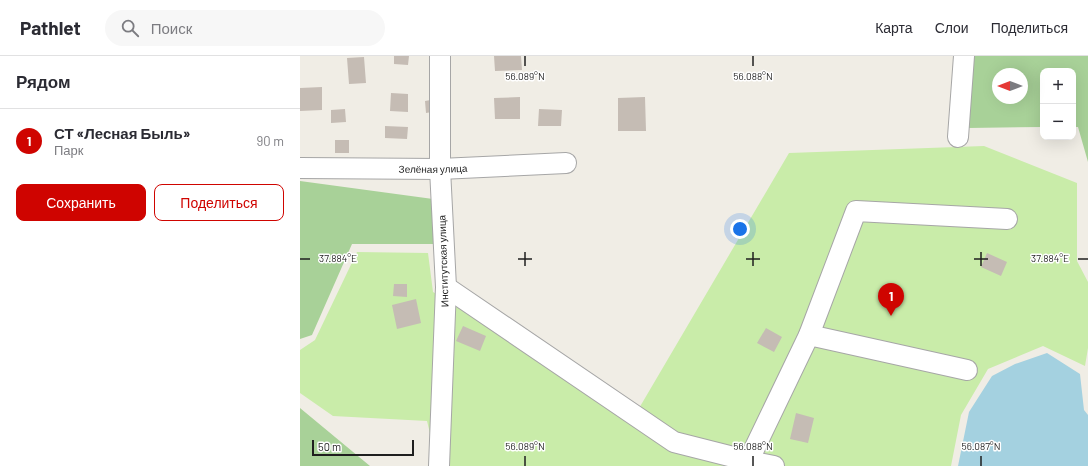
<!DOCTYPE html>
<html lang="ru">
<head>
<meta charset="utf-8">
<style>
  :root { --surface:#fff; --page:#f7f7f7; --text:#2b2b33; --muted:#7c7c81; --line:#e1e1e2; --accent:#cf0400 }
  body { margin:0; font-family:Barlow,sans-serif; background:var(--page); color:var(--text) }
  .controls { position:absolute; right:12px; top:12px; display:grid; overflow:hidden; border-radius:8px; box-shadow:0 4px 16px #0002 }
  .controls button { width:36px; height:36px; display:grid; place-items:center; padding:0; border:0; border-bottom:1px solid var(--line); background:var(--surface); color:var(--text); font:20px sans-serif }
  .compass { position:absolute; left:692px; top:12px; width:36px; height:36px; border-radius:50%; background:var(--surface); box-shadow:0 4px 16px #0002; rotate:270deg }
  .scale { position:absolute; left:12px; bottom:10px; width:102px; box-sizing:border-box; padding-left:4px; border:2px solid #1f1f1f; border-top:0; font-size:11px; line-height:14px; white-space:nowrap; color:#1f1f1f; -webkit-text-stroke:3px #fff; paint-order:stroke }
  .you { position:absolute; left:440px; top:173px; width:14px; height:14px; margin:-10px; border:3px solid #fff; border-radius:50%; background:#1a73e8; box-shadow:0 0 0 6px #1a73e833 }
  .badge { display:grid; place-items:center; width:26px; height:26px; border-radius:50%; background:var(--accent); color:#fff; font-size:13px; font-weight:700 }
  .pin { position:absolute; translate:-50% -33px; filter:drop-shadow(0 1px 2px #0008) }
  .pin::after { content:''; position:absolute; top:21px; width:14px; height:12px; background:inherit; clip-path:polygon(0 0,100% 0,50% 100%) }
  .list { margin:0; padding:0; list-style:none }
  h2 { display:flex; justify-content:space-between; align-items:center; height:52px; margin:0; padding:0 16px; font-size:17px }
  h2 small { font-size:13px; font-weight:400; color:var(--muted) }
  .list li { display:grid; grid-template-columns:26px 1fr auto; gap:12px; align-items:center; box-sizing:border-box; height:64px; padding:0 16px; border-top:1px solid var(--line) }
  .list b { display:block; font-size:15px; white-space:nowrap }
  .list p { margin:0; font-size:13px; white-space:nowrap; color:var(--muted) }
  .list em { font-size:13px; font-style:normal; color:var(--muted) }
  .actions { display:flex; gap:8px; padding:12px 16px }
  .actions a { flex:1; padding:9px 0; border:1px solid var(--accent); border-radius:8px; text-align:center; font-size:14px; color:var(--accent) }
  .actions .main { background:var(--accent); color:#fff }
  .icon { flex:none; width:22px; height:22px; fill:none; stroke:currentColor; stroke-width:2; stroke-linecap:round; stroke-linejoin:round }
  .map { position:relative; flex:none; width:788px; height:410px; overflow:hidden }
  header { display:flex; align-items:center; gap:24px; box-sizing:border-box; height:56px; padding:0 20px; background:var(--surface); border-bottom:1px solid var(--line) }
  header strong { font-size:19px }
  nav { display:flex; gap:22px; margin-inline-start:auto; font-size:14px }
  .search { width:280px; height:36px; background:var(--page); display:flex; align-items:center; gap:10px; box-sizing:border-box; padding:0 14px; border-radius:22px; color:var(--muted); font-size:15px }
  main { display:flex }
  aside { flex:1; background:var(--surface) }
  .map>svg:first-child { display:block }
</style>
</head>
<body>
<header>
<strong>Pathlet</strong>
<div class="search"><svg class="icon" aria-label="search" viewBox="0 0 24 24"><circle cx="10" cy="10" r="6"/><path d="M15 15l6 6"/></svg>Поиск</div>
<nav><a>Карта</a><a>Слои</a><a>Поделиться</a></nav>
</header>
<main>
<aside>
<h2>Рядом<small></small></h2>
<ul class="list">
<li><span class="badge">1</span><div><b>СТ «Лесная Быль»</b><p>Парк</p></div><em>90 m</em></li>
</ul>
<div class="actions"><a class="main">Сохранить</a><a>Поделиться</a></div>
</aside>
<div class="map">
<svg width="788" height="410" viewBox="0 0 788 410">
  <rect width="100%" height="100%" fill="#f0ede5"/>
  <path fill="#c9eca9" d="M684 90 777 127V205L788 226V292L785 310 743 290 688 313 661 359 651 410H138L127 365 33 360 0 337V294L15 284 57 196 128 197 133 236 338 354 489 97Z"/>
  <path fill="#a8d198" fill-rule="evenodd" d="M674 0H788V106L778 71H773V15H743V71L668 72ZM698 18H722V42H698Z
    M0 125 133 143 137 188H52L12 279 0 283Z
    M0 352 70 410H0Z"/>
  <path fill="#a4d1e0" d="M747 297 780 318 784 354 788 359V410H658L669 356 692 320 715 308Z"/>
  <path fill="#c5bcb4" d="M94 0H109L108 9 94 8Z
    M194 0H221L222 14 195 15Z
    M64 1 66 27 49 28 47 2Z
    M22 31V54L0 55V32Z
    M91 37 108 38V56L90 55Z
    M220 41V63H195L194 42Z
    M345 41 346 75H318V42Z
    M136 43 138 55 126 57 125 45Z
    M45 53 46 66 31 67V54Z
    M239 53 262 54 261 70H238Z
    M85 70 108 71 107 83 85 82Z
    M35 84H49V97H35Z
    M687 197 707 206 701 220 681 211Z
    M94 228H107V241L93 240Z
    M116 243 121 267 97 273 92 249Z
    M163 270 186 280 180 295 156 285Z
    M466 272 482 281 474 296 457 287Z
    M496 357 514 362 508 387 490 383Z"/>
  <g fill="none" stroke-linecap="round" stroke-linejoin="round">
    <defs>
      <g id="minor">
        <path d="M658 81 664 0"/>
        <path id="s1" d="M0 112 140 113 266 107"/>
        <path d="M146 231 374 386 449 405 474 410"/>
        <path d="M509 279 667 314"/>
        <path d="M139 410 146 231 140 113V0"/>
        <path d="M446 410 509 279 556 155 707 163"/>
      </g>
    </defs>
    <use href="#minor" stroke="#a6a6a6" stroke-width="22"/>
    <use href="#minor" stroke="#fff" stroke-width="20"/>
  </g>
  <path fill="none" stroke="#1f1f1f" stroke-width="1.5" d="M225 0V10M453 0V10M225 196V210M453 196V210M681 196V210M0 203H10M218 203H232M446 203H460M674 203H688M778 203H788M225 400V410M453 400V410M681 400V410"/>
  <g text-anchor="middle" stroke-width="3" stroke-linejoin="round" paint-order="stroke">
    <g font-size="10" fill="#1f1f1f" stroke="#fff">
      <text dy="4" stroke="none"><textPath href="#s1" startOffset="133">Зелёная улица</textPath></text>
      <text transform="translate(143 205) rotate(-92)" y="4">Институтская улица</text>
    </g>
  </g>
  <g font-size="10" text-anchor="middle" fill="#1f1f1f" stroke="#fff" stroke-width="3" stroke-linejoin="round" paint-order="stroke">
    <text x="225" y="24">56.089°N</text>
    <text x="453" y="24">56.088°N</text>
    <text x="750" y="206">37.884°E</text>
    <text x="38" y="206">37.884°E</text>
    <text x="225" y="394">56.089°N</text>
    <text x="453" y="394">56.088°N</text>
    <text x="681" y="394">56.087°N</text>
  </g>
</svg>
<div class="controls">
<button>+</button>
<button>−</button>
</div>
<svg class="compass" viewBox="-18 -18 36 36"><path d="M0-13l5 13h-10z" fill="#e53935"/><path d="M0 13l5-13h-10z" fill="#7c7c81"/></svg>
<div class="scale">50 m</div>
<div class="you"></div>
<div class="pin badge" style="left:591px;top:260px">1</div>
</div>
</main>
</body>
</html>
